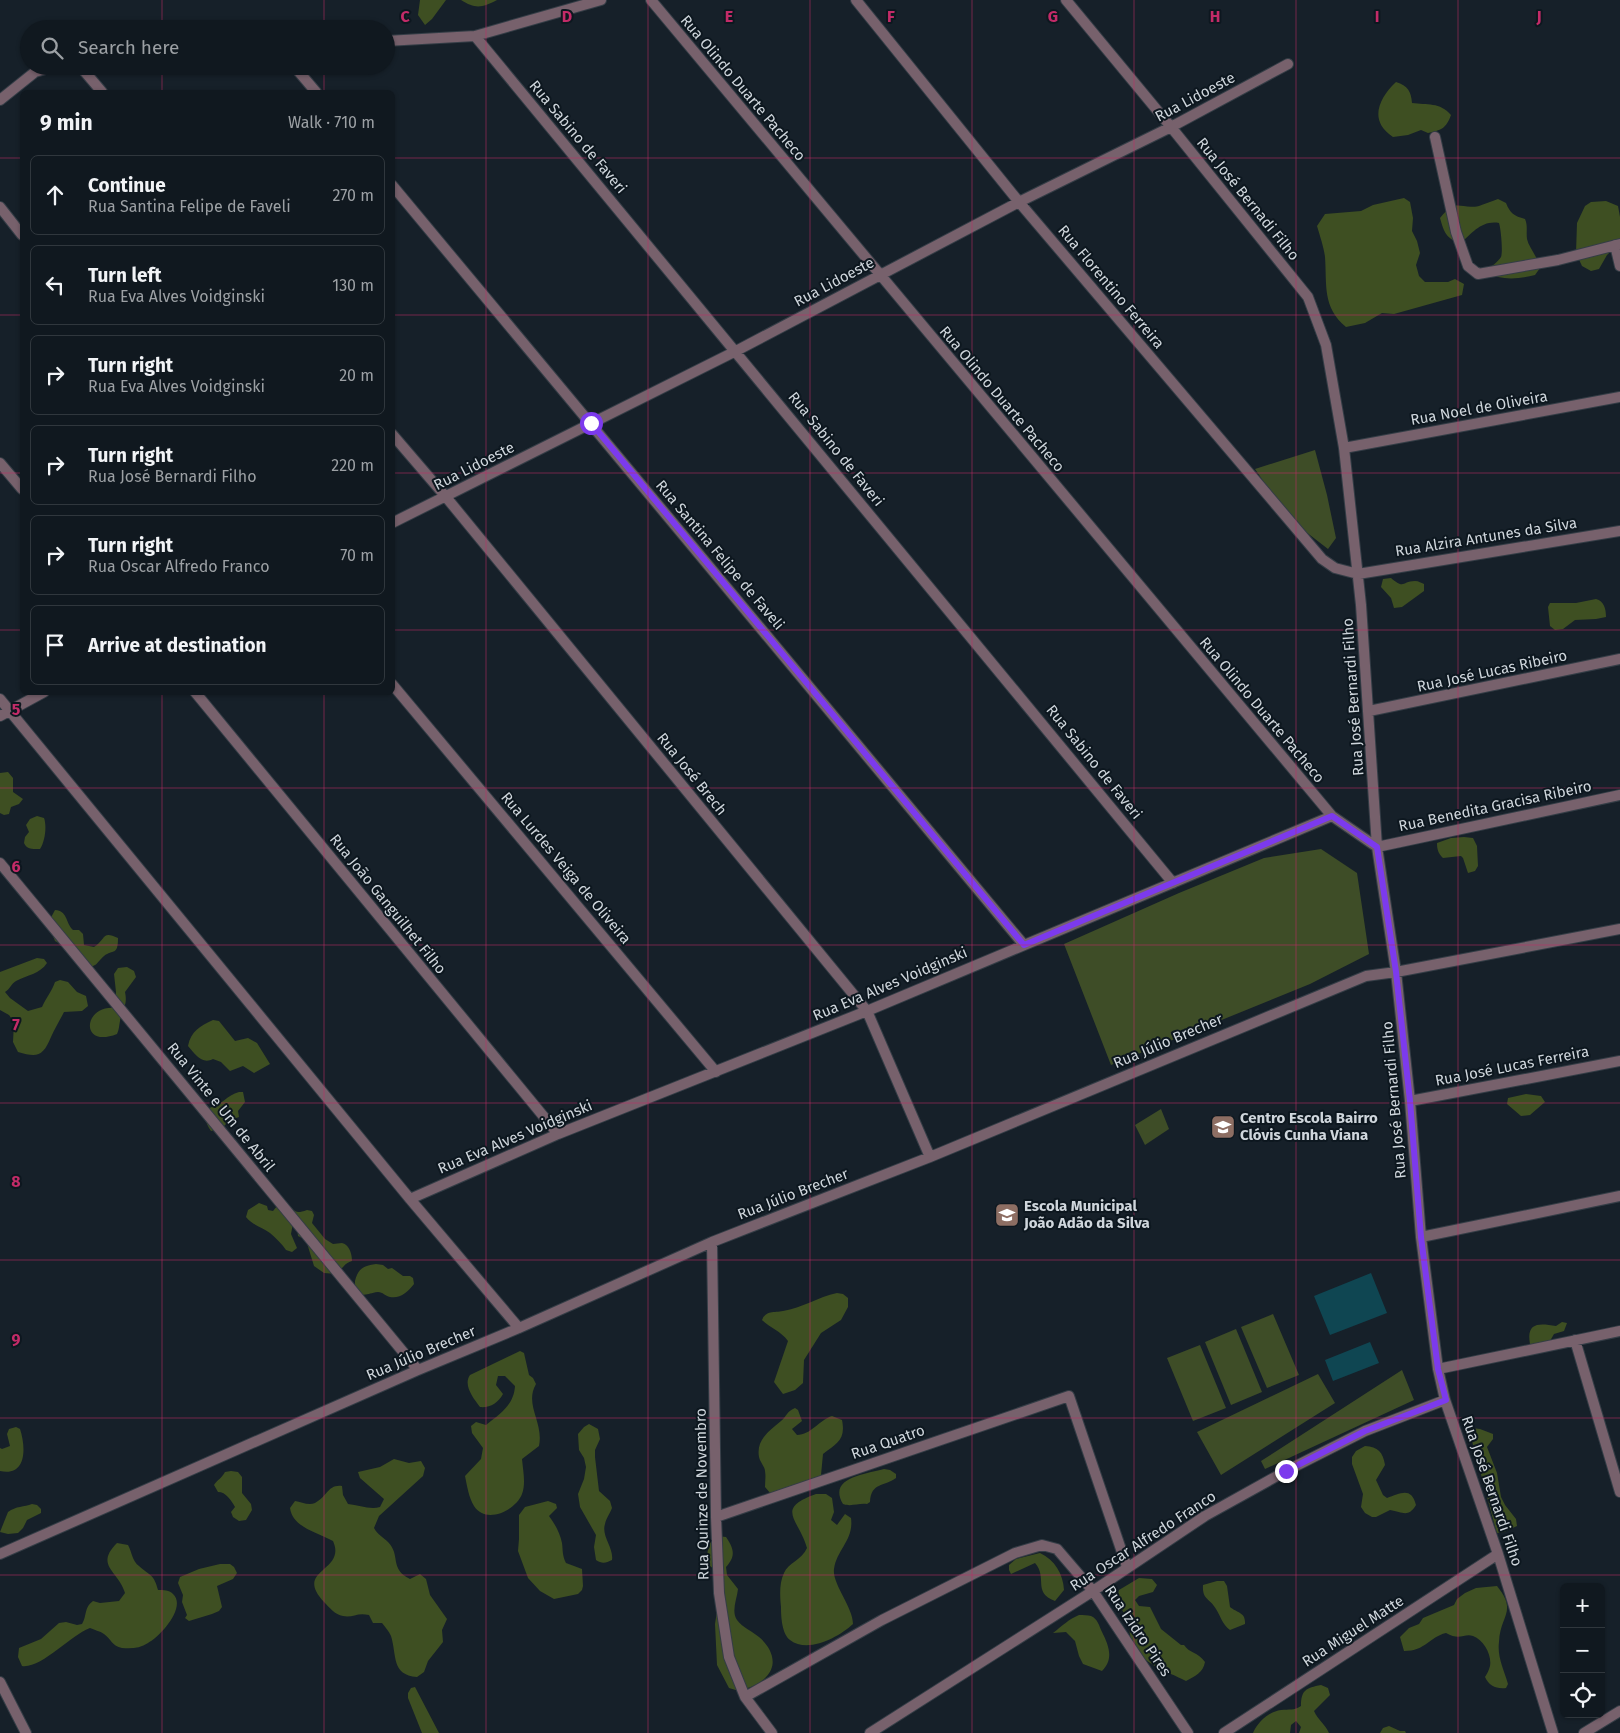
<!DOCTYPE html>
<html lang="en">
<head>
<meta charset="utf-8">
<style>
  :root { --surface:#10181f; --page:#192128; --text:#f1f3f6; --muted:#9ca0a4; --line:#30373d }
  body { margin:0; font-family:"Fira Sans",sans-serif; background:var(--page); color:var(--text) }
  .controls { position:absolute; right:15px; bottom:15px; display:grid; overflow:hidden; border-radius:8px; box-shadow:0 1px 4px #0004 }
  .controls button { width:45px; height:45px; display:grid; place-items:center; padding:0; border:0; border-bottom:1px solid var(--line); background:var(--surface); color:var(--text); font:25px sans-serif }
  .stop { position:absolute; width:15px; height:15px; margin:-11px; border:4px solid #7c3aed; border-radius:50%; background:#fff }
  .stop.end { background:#7c3aed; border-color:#fff; box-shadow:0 1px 5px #0008 }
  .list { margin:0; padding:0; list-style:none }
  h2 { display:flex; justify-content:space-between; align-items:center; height:65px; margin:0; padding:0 20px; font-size:21px }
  h2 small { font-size:16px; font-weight:400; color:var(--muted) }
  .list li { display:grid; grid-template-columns:32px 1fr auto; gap:15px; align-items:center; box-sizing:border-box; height:80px; margin:0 10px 10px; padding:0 10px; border:1px solid var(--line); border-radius:8px }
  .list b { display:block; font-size:19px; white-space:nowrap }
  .list p { margin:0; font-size:16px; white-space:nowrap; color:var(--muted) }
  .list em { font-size:16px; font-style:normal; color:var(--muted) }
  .icon { flex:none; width:28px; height:28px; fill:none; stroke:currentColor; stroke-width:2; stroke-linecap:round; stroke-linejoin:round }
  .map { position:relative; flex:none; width:1620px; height:1733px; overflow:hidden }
  .search { position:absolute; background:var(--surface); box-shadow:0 1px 4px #0004; left:20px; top:20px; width:375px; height:55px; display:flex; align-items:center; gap:12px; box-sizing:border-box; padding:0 18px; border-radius:28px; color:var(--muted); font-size:19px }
  .panel { position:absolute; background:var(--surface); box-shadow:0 1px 4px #0004; left:20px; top:90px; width:375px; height:605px; border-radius:8px }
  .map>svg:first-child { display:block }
</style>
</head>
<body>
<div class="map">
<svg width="1620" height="1733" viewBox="0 0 1620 1733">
  <rect width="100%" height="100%" fill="#162029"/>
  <path fill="#3e4d27" d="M1315 450 1327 495 1336 538 1328 549 1306 532 1272 494 1255 469Z
    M1321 849 1357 873 1369 954 1310 984 1111 1065 1064 944 1179 893 1264 858Z
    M1161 1109 1169 1129 1145 1145 1135 1125Z
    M1273 1314 1299 1375 1267 1388 1241 1327Z
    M1236 1329 1262 1392 1231 1405 1205 1342Z
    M1200 1345 1226 1408 1193 1421 1167 1358Z
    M1402 1370 1414 1400 1265 1469 1261 1461Z
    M1318 1374 1335 1403 1221 1475 1197 1432Z"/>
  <path fill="#3e4f22" d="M420 0H446L432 19 425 25 418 15Z
    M461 0H497C482 8 475 9 461 0Z
    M1396 82C1408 86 1411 91 1412 103 1427 105 1440 102 1451 115 1446 129 1441 130 1428 133L1421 130 1408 135 1393 137C1368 121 1379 98 1396 82Z
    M1404 198 1410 202 1413 218 1412 231 1417 241 1420 253 1416 265 1419 276 1425 282H1448L1455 279 1464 284 1462 295 1394 314 1382 313 1365 323 1346 327C1322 307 1327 285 1325 257 1324 248 1320 236 1317 226L1325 214 1361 211 1373 205Z
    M1498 199 1506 203C1510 213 1514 216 1525 219 1528 226 1526 231 1527 239 1529 248 1538 257 1540 268L1535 275C1519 279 1501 281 1486 272 1490 267 1499 261 1501 257 1503 252 1501 229 1499 223 1482 220 1472 233 1461 243 1446 239 1444 232 1440 218 1457 197 1459 210 1479 206 1485 204 1492 201 1498 199Z
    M1606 201 1618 206 1620 217V243L1607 255 1599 269 1591 271 1582 266 1576 253 1577 223 1585 206 1591 202Z
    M1391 578C1405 590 1402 581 1415 581 1419 581 1421 583 1424 584V591L1402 607 1394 608 1391 598 1381 587 1383 579Z
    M1596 599C1604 601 1606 609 1606 617L1596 619 1575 620 1563 629 1555 630 1550 626 1548 607 1550 603H1576Z
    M8 772 13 778V792L23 799 19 804 11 807 9 814 4 815 0 813V773Z
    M37 816 44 818C47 826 45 842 40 849 33 849 27 850 24 843L25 837 29 832 26 825 30 819Z
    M1464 837 1473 838 1477 846 1478 866 1475 871 1468 873 1463 858 1461 856 1443 858C1438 853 1437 849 1437 843L1451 838Z
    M55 910C68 911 65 922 73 930H79L83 934 84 945 94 947C106 939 102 930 118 938 118 956 113 949 104 956 96 963 99 965 87 968L62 945 55 941 48 923Z
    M37 958 44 959 47 963C40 974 27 975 16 981 11 984 10 989 5 992L10 998 28 1011 42 1007C46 998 52 991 55 982L60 980 68 982 77 992 86 996 88 1006 82 1011 64 1012C60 1020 55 1028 51 1037 43 1056 38 1058 18 1052L13 1042 14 1022 9 1015 0 1010V972Z
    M127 967 134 971 136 977 125 992C128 1006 122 1008 120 1021 119 1026 119 1030 117 1034 79 1049 83 1004 116 1008V992L114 974 118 968Z
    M213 1020 219 1021 235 1041 248 1038 257 1043 270 1064 254 1073 243 1066 230 1071 221 1062 213 1059C202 1065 195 1054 188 1046 191 1031 200 1026 213 1020Z
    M239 1092H243L245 1102 238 1111 239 1117 230 1120 222 1128 211 1131C205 1122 204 1118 209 1108 221 1106 227 1095 239 1092Z
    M1526 1094 1541 1096 1545 1102 1530 1115 1521 1116 1507 1104 1508 1098Z
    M259 1203 267 1206 268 1210 273 1211 277 1206 286 1203C296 1210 293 1215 307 1210L312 1211 314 1215 312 1223 325 1239 333 1244C336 1244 339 1243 342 1243 350 1245 352 1255 352 1261 340 1264 344 1276 324 1273L314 1266 306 1240 298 1236 297 1227 293 1223 291 1234 297 1248 292 1252 286 1250C282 1244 276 1238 270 1233 262 1227 252 1225 246 1217L248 1210Z
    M376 1264 383 1265 388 1269 392 1268 403 1276H410L413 1278 414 1284C408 1292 400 1299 390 1297 385 1296 383 1292 378 1292 369 1293 368 1296 358 1294 355 1289 355 1287 355 1281 358 1268 364 1266 376 1264Z
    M837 1293 843 1294 848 1298V1307L841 1320 821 1333 804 1360 803 1383 795 1390 783 1394 774 1382 788 1341C781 1331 770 1328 762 1320 766 1310 774 1313 783 1311 802 1308 818 1297 837 1293Z
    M1562 1322 1567 1323 1564 1331 1554 1334 1550 1341 1539 1349 1530 1344C1526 1322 1539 1323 1556 1326Z
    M520 1351 524 1353 529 1375 533 1378 536 1384C524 1405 544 1422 539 1446L522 1459C523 1470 526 1484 522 1494 516 1510 486 1525 474 1506 469 1498 467 1486 465 1476L481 1459 483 1448 472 1433 471 1426 476 1422 486 1425C500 1414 514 1405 515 1386L505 1376H498L496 1385 503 1394C498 1403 490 1408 480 1407 473 1398 463 1385 470 1375Z
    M795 1408 798 1410 802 1421 792 1429 797 1435C811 1435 819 1420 832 1416L842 1420C846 1440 837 1443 823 1454L821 1475 819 1482 771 1494 765 1487C765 1482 766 1477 765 1471 765 1467 760 1462 759 1457 756 1440 769 1431 781 1421 787 1416 786 1412 795 1408Z
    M589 1424 598 1429 600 1439 595 1450V1457L599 1491 610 1501 612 1508C610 1513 606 1519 605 1524 601 1536 614 1548 612 1560 606 1563 602 1564 596 1560L594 1547 596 1535 580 1507 578 1494 584 1479 586 1467 584 1458 579 1450 578 1434 584 1427Z
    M16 1427 20 1429C26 1447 27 1477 0 1471V1448L2 1449 10 1446 7 1434 9 1429Z
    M1472 1428 1480 1429 1493 1434V1439L1487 1447 1497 1473 1501 1497 1505 1505 1516 1519 1517 1526 1504 1532 1497 1533 1496 1530 1469 1430Z
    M1365 1446C1378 1447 1383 1452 1385 1465L1376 1480 1383 1495 1387 1498C1400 1494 1411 1486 1416 1505 1408 1518 1403 1512 1390 1510L1376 1517H1372L1365 1513 1361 1507 1363 1494 1352 1464V1457L1356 1451Z
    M394 1459 409 1463 421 1461 425 1468 423 1476 379 1516 374 1528C378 1535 383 1537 388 1542 401 1555 389 1569 410 1579L420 1574 426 1579 430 1595 447 1619 442 1630 443 1642 428 1661 424 1672 417 1677C391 1675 397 1655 391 1636 389 1631 385 1627 382 1623H373L369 1615C357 1612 353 1618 343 1616 335 1615 329 1607 324 1602 293 1569 347 1572 333 1541 317 1532 293 1528 290 1508L295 1501C301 1502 309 1506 315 1503 327 1497 328 1484 342 1486L343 1495 348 1504C359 1505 370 1510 380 1507L384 1499 360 1478 358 1472 380 1467Z
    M884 1469 890 1470 896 1474V1478C884 1487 871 1482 870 1502L867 1504C858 1503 851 1507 843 1504 827 1477 867 1474 884 1469Z
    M231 1471 238 1472 242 1477V1493L251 1504 252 1510 246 1520 239 1521 233 1517 231 1512 235 1507C231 1500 226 1492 218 1492L214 1485C217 1480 222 1478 225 1472Z
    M816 1494H826L832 1498 834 1512 831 1520 837 1525 845 1514 851 1518C854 1540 837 1549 834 1569 832 1584 853 1607 853 1624 839 1637 808 1654 790 1640 782 1634 781 1617 781 1607 780 1597 779 1583 784 1573 788 1563 802 1560 807 1548 799 1519 774 1509 816 1494Z
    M548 1501 556 1504 557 1508 549 1516C555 1524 560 1533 562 1543 563 1550 562 1555 566 1563L582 1569 583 1586 582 1590 578 1594 554 1599 540 1591 528 1578 518 1551 519 1539V1515L525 1507Z
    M32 1504 37 1505 41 1509V1513L27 1520 23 1528 18 1533 8 1534 0 1532 8 1512C16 1506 24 1507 32 1504Z
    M717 1536 726 1537C734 1549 736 1556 726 1567L727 1575 738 1589C737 1599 731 1611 737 1620 743 1628 752 1631 759 1637 771 1647 779 1664 766 1677 759 1685 748 1688 739 1691L729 1688 717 1665 715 1624 717 1611 716 1571 710 1566 706 1559 710 1541Z
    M117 1543 128 1545C132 1552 132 1561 139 1566 150 1576 154 1574 158 1590 163 1590 170 1590 173 1594 187 1607 160 1637 148 1643 140 1648 132 1649 122 1648 112 1646 111 1639 104 1634 100 1631 94 1630 90 1628 71 1635 41 1669 22 1666L18 1657 19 1648 41 1639 59 1623 66 1622 77 1625 82 1624C87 1616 84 1607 93 1601L100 1603 119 1601 125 1593C119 1571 94 1566 117 1543Z
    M1040 1553C1055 1560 1063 1574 1064 1590L1055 1601C1032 1592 1048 1578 1035 1563L1011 1574 1009 1570V1565L1016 1559Z
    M220 1564H230L234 1567 237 1573 233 1579 217 1586 222 1607 219 1611 212 1614 189 1621 185 1618 187 1615 182 1602 183 1595 178 1583 180 1577 199 1569Z
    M1139 1578 1152 1579 1157 1585 1153 1592 1139 1596 1135 1600 1139 1606 1150 1607 1161 1629 1181 1645H1184C1189 1653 1198 1652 1205 1662 1203 1673 1195 1676 1186 1681 1165 1670 1143 1666 1132 1641 1129 1635 1130 1628 1128 1622 1123 1608 1115 1605 1119 1590Z
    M1217 1581H1224L1227 1586 1230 1607C1237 1613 1246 1612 1245 1624L1230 1630C1222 1624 1221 1617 1216 1609 1210 1598 1202 1600 1203 1585Z
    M1497 1586C1518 1612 1500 1615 1499 1642 1497 1657 1504 1670 1508 1684L1506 1688C1496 1689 1489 1686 1485 1677 1487 1674 1489 1670 1490 1666 1492 1655 1484 1640 1473 1636 1464 1633 1460 1641 1446 1633 1429 1637 1426 1651 1404 1651L1400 1637 1409 1628 1419 1624 1423 1618 1454 1605 1457 1599 1465 1593 1476 1588Z
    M1079 1615C1083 1615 1088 1615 1091 1616 1098 1619 1099 1626 1102 1632 1109 1646 1114 1659 1102 1671L1083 1664 1079 1656 1075 1641 1066 1632 1053 1633C1062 1626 1069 1619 1079 1615Z
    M1321 1685 1328 1688 1330 1695 1314 1711C1318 1720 1325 1724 1329 1733H1299L1301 1727 1296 1721 1291 1725 1290 1733H1253C1258 1722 1268 1712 1281 1710 1289 1709 1294 1711 1301 1706 1301 1690 1306 1688 1321 1685Z
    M415 1687 439 1733H422L408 1698V1693L411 1688Z
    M1389 1726 1400 1731H1405L1406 1733H1380L1383 1728Z"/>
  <path fill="#0f4652" d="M1371 1273 1387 1313 1330 1335 1314 1296Z
    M1370 1342 1379 1363 1333 1381 1325 1360Z"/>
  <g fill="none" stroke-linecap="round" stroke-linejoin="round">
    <defs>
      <path id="minor" d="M651 0 1332 816
        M856 0 1019 202 1322 559 1335 568 1358 574 1620 531
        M1066 0 1171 127 1308 297 1326 345 1344 448 1361 605 1377 847 1396 972 1410 1101 1421 1237 1438 1369 1445 1400 1498 1554 1553 1733
        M475 36 1173 883
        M386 41 475 36 601 0
        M80 66 102 92
        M294 66 316 92
        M0 100 35 72 56 66
        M1435 137 1456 232 1468 266 1478 274 1558 260 1620 244
        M392 185 1024 945
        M0 207 22 235
        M1615 245 1620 266
        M392 434 446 497 867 1011 930 1157
        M1344 448 1620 397
        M0 463 22 489
        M392 523 736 351 1019 202 1171 127 1288 64
        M392 684 716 1072
        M195 692 558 1134
        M0 699 410 1199 519 1328
        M1369 711 1620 659
        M0 716 44 692
        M0 863 418 1370
        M1410 1101 1620 1061
        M410 1199 558 1134 867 1011 1332 816 1377 847 1620 795
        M1421 1237 1620 1196
        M712 1242 716 1517 719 1593 729 1657 745 1697 772 1733
        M1575 1340 1620 1492
        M1438 1369 1620 1331
        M716 1517 1069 1396 1127 1567
        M0 1554 418 1370 519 1328 712 1242 930 1157 1366 976 1396 972 1620 929
        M0 1682 26 1733
        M745 1697 882 1620 1015 1553 1042 1545 1057 1549 1093 1591 1188 1733
        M870 1733 1093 1591 1205 1516 1286 1471 1365 1431 1445 1400
        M1224 1733 1498 1554"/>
      <path id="tertiary" d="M1584 1733 1620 1711"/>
    </defs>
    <use href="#minor" stroke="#343d46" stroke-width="12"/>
    <use href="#tertiary" stroke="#343d46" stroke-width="12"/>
    <use href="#minor" stroke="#77616c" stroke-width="10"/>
    <use href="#tertiary" stroke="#77616c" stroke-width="10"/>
  </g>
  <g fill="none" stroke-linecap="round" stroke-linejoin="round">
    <path stroke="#7c3aed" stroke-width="6" d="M591 423 1024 945 1332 816 1377 847 1396 972 1410 1101 1421 1237 1438 1369 1446 1400 1365 1431 1286 1471"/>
  </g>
  <path fill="none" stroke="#c32b68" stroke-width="1" stroke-opacity="0.55" d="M162 0V29M324 0V29M486 0V1733M648 0V1733M810 0V1733M972 0V1733M1134 0V1733M1296 0V1733M1458 0V1733M162 66V92M324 66V92M0 158H22M392 158H1620M0 315H22M392 315H1620M0 473H22M392 473H1620M0 630H22M392 630H1620M162 692V1733M324 692V1733M0 788H1620M0 945H1620M0 1103H1620M0 1260H1620M0 1418H1620M0 1575H1620"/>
  <defs>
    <symbol id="school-square" viewBox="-11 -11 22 22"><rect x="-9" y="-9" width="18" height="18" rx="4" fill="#8d6e63" stroke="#0d171f"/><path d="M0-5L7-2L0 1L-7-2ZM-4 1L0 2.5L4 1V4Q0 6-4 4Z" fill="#fff"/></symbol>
  </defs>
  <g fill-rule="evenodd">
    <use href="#school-square" x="1209" y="1113" width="28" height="28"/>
    <use href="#school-square" x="993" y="1201" width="28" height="28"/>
  </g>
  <g text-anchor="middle" stroke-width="4" stroke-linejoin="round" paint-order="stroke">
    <g font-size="15" fill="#cfd6dc" stroke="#0d171f">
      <text transform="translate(743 88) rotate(50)" y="5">Rua Olindo Duarte Pacheco</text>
      <text transform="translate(1195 97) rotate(-28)" y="5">Rua Lidoeste</text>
      <text transform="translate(578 137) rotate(50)" y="5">Rua Sabino de Faveri</text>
      <text transform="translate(1248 199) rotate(51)" y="5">Rua José Bernadi Filho</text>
      <text transform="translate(834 282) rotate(-28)" y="5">Rua Lidoeste</text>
      <text transform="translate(1111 287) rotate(50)" y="5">Rua Florentino Ferreira</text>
      <text transform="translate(1002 399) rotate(50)" y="5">Rua Olindo Duarte Pacheco</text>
      <text transform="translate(1479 408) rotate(-10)" y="5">Rua Noel de Oliveira</text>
      <text transform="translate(836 449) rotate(51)" y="5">Rua Sabino de Faveri</text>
      <text transform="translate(474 466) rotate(-27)" y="5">Rua Lidoeste</text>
      <text transform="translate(1486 537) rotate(-9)" y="5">Rua Alzira Antunes da Silva</text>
      <text transform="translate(720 555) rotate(50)" y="5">Rua Santina Felipe de Faveli</text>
      <text transform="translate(1492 671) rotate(-12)" y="5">Rua José Lucas Ribeiro</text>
      <text transform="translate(1353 697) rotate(-94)" y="5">Rua José Bernardi Filho</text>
      <text transform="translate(1262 710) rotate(50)" y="5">Rua Olindo Duarte Pacheco</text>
      <text transform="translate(1094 762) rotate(51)" y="5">Rua Sabino de Faveri</text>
      <text transform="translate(692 774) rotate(51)" y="5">Rua José Brech</text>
      <text transform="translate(1495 806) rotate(-12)" y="5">Rua Benedita Gracisa Ribeiro</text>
      <text transform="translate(566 868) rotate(50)" y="5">Rua Lurdes Veiga de Oliveira</text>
      <text transform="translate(388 904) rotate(51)" y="5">Rua João Ganguilhet Filho</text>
      <text transform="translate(890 984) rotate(-23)" y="5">Rua Eva Alves Voidginski</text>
      <text transform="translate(1168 1041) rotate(-23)" y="5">Rua Júlio Brecher</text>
      <text transform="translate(1512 1066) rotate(-11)" y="5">Rua José Lucas Ferreira</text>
      <text transform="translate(1394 1100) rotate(-95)" y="5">Rua José Bernardi Filho</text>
      <text transform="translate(221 1107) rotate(51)" y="5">Rua Vinte e Um de Abril</text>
      <text transform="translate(515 1137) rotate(-23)" y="5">Rua Eva Alves Voidginski</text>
      <text transform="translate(793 1194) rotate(-21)" y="5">Rua Júlio Brecher</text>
      <text transform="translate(421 1353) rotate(-23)" y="5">Rua Júlio Brecher</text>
      <text transform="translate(888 1442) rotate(-19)" y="5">Rua Quatro</text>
      <text transform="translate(1492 1491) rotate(71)" y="5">Rua José Bernardi Filho</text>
      <text transform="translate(702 1494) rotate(-91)" y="5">Rua Quinze de Novembro</text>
      <text transform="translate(1143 1541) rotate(-33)" y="5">Rua Oscar Alfredo Franco</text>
      <text transform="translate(1138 1631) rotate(56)" y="5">Rua Izidro Pires</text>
      <text transform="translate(1353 1631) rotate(-33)" y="5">Rua Miguel Matte</text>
    </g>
    <g font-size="15" font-weight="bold" fill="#cfd6dc" stroke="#0d171f" text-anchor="start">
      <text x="1240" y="1123">Centro Escola Bairro<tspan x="1240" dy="17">Clóvis Cunha Viana</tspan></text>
      <text x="1024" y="1211">Escola Municipal<tspan x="1024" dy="17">João Adão da Silva</tspan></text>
    </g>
  </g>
  <g font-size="16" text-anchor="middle" font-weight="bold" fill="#c32b68" stroke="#0d171f" stroke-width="4" stroke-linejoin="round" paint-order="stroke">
    <text x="405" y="22">C</text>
    <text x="567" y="22">D</text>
    <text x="729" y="22">E</text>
    <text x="891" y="22">F</text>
    <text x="1053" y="22">G</text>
    <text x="1215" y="22">H</text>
    <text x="1377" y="22">I</text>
    <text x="1539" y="22">J</text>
    <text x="16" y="715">5</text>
    <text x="16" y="872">6</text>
    <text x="16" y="1030">7</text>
    <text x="16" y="1187">8</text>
    <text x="16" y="1345">9</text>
  </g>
</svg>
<div class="controls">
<button>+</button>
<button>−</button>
<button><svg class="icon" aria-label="locate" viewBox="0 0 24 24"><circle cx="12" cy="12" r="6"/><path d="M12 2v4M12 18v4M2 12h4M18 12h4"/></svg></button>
</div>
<div class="stop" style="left:591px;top:423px"></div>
<div class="stop end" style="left:1286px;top:1471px"></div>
<div class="search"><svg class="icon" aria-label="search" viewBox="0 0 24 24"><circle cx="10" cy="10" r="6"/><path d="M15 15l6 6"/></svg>Search here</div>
<section class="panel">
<h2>9 min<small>Walk · 710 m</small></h2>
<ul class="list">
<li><svg class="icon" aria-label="ahead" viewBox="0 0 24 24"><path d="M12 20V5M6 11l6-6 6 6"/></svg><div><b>Continue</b><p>Rua Santina Felipe de Faveli</p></div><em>270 m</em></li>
<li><svg class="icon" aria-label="left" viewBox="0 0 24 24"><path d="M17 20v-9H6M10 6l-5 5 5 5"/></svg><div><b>Turn left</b><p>Rua Eva Alves Voidginski</p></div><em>130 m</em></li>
<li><svg class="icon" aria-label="right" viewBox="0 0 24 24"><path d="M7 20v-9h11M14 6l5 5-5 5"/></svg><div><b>Turn right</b><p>Rua Eva Alves Voidginski</p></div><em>20 m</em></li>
<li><svg class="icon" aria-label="right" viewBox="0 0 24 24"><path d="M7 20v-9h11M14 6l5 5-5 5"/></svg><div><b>Turn right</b><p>Rua José Bernardi Filho</p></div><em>220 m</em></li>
<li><svg class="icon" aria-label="right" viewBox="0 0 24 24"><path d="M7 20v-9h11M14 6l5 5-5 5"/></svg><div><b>Turn right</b><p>Rua Oscar Alfredo Franco</p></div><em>70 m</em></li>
<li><svg class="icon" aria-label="arrive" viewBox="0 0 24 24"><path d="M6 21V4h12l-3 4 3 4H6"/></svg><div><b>Arrive at destination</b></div></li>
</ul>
</section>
</div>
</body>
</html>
